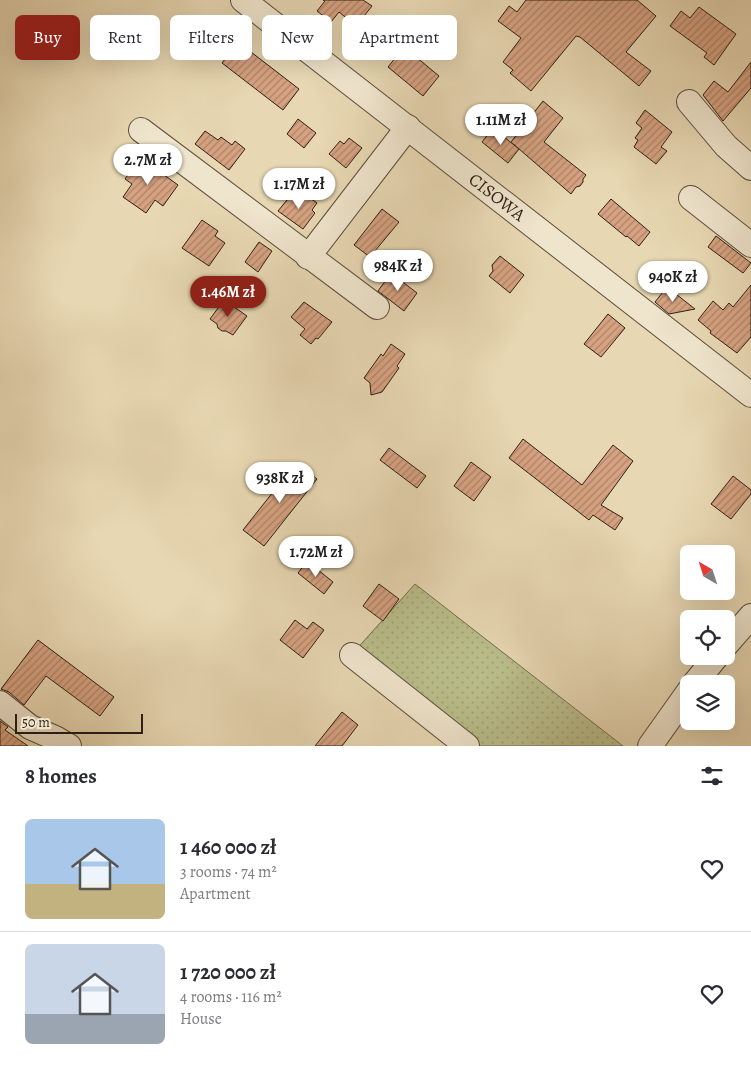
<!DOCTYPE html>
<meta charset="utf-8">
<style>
body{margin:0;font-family:Alegreya,serif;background:#f7f7f7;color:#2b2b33;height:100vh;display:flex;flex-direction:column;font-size:19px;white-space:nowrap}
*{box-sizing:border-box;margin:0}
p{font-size:16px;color:#7c7c81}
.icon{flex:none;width:28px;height:28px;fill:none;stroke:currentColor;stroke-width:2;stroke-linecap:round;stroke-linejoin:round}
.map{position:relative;height:746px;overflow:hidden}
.side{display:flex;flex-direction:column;background:#fff;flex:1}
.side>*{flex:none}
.banner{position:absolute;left:15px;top:15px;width:500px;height:45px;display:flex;gap:10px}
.needle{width:32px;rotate:321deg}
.buttons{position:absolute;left:680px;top:545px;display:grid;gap:10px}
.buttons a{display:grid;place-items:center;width:55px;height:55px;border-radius:8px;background:#fff;box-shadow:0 5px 20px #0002;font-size:25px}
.scale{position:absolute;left:15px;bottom:12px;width:128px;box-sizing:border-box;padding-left:5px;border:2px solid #2f1f15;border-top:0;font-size:14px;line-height:18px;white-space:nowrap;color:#2f1f15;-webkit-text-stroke:4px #efe5cd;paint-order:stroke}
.price{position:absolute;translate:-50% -42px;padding:0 11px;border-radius:18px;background:#fff;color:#222;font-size:16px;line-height:32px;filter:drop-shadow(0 1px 2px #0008)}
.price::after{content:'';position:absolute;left:50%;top:30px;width:15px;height:11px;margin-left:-8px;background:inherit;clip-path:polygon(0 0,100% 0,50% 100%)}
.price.on{background:#8f2418;color:#fff}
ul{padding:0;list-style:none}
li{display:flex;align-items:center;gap:15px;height:125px;padding:0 25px}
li+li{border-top:1px solid #e1e1e2}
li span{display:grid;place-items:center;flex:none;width:140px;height:100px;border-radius:8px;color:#555}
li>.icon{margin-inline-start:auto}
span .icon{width:60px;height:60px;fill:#fffc;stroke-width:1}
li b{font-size:21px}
h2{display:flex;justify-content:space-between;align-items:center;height:60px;padding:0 25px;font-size:21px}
.tag{padding:0 18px;border-radius:8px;background:#fff;box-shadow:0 5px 20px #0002;font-size:18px;line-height:45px}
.tag.on{background:#8f2418;color:#fff}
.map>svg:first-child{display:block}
</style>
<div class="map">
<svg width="751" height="746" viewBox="0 0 751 746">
<defs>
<pattern id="green-dots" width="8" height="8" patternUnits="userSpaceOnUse" patternTransform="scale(1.25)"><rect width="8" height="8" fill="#b9bd8a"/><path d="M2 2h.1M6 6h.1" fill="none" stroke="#9fa276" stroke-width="1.8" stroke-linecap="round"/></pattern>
<pattern id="building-hatch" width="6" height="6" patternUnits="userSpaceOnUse" patternTransform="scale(1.25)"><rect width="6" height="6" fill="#d6a281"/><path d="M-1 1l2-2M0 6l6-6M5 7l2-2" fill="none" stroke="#ae8368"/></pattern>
</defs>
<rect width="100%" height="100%" fill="#e7d7b2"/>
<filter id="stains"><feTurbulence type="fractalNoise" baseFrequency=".004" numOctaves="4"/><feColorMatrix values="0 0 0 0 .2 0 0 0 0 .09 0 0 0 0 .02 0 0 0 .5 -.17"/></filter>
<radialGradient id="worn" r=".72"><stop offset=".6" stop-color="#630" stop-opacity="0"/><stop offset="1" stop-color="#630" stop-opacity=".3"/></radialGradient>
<path fill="url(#green-dots)" stroke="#746e50" d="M415 584 623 746H474L354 652Z"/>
<g fill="url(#building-hatch)" stroke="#2f1f15">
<path d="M323 0H363L372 6 356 26 339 12 331 22 317 11 325 1Z"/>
<path d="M526 0H637L656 16 626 52 651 71 639 86 580 37 576 36 531 91 510 73 513 70 503 62 521 38 498 21 509 6 517 12Z"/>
<path d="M699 7 736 34 714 65 704 57 707 53 670 26 681 11 690 18Z"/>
<path d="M238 42 299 89 283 110 222 63Z"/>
<path d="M404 47 439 76 423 96 388 67Z"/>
<path d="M751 62V88L723 121 703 95 714 81 728 92Z"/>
<path d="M543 101 563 118 544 142 586 175 583 179V182L580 186 576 187 571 194 511 142Z"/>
<path d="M645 110 672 132 661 147 667 151 656 164 634 147 638 140 635 138 642 128 636 123Z"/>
<path d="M298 119 316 133 304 148 287 134Z"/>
<path d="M493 128 519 149 508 163 482 142Z"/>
<path d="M205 131 218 140 221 137 232 145 235 141 245 149 229 170 195 144Z"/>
<path d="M349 138 362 148 346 168 329 154 340 141 344 144Z"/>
<path d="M141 156 155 165 153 167 178 185 163 206 155 200 146 213 123 197 132 184 125 179Z"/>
<path d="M303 193 317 203 312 210 315 213 303 229 278 211 291 195 298 200Z"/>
<path d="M611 199 650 232 639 246 627 236 626 237 598 214Z"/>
<path d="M382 209 399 222 370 257 354 245Z"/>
<path d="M202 220 218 231 215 236 225 243 209 266 182 248Z"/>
<path d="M716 236 751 263 743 273 708 247Z"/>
<path d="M259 242 272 251 258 272 245 262Z"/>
<path d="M500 256 524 275 510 293 489 276 493 271 492 265Z"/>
<path d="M391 273 417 293 404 311 378 291Z"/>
<path d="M751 285V337L737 353 710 333 711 331 698 320 713 301 723 310 729 303 733 307Z"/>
<path d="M667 287 695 309 669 314 655 302Z"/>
<path d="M224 300 247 316 233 335 226 331H222L218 328 217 324 210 319Z"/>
<path d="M304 302 332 322 318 339 316 338 311 344 300 335 305 329 291 317Z"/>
<path d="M608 314 625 328 601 357 584 344Z"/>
<path d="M391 344 405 354 397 366 399 368 382 392 371 395 370 383 364 378 381 354 383 356Z"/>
<path d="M523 439 582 485 613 445 633 461 601 505 623 518 615 530 593 515 589 520 509 458Z"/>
<path d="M389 448 426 476 417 488 380 460Z"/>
<path d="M471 462 491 477 474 501 454 486Z"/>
<path d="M296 463 317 479 264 546 243 530Z"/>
<path d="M733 476 751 490V494L731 519 711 504Z"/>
<path d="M307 561 333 582 324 594 298 573Z"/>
<path d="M379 584 399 599 383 621 363 606Z"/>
<path d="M295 620 307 629 313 622 324 630 303 658 280 640Z"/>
<path d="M38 640 114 697 100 716 46 676 24 705 9 692 1 689Z"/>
<path d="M342 712 358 725 342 746H315Z"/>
<path d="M0 721 8 727 5 730 28 746H0Z"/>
</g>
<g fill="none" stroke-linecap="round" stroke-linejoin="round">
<defs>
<g id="minor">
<path d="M243 0 751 395"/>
<path d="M689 102 726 146 751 168"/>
<path d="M141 130 377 307"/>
<path d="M691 198 751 245"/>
<path d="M308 257 408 127"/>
<path d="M726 645 751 616"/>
<path d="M352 655 467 746"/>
<path d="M694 684 717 656"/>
<path d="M0 703 30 727 57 739 69 746"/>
<path d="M650 746 689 691"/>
</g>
</defs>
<use href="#minor" stroke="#5d4d3c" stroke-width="26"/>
<use href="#minor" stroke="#efe5cd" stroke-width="24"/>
</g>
<g text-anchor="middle" stroke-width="4" stroke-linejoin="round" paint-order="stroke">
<g font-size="18" fill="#2f1f15" stroke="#efe5cd">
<text transform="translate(497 197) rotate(38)" y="6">CISOWA</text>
</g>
</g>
<rect width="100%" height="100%" filter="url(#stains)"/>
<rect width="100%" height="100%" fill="url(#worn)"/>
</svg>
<div class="buttons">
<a><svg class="needle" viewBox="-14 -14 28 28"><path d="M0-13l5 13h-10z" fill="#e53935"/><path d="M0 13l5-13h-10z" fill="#7c7c81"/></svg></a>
<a><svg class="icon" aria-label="locate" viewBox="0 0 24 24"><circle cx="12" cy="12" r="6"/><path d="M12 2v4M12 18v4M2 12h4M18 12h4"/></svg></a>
<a><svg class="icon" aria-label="layers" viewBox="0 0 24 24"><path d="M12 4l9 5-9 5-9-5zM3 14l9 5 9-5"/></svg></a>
</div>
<div class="scale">50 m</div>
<b class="price" style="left:501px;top:146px">1.11M zł</b>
<b class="price" style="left:148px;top:186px">2.7M zł</b>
<b class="price" style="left:299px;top:210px">1.17M zł</b>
<b class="price" style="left:398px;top:292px">984K zł</b>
<b class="price" style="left:673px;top:303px">940K zł</b>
<b class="price on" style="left:228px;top:318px">1.46M zł</b>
<b class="price" style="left:280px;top:504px">938K zł</b>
<b class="price" style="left:316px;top:578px">1.72M zł</b>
<div class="banner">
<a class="tag on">Buy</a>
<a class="tag">Rent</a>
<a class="tag">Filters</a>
<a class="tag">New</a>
<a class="tag">Apartment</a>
</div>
</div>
<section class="side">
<h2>8 homes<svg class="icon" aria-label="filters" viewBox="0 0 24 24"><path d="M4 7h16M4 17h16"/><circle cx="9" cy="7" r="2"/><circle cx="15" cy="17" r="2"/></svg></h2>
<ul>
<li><span style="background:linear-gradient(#a9c7e8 65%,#c2b280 0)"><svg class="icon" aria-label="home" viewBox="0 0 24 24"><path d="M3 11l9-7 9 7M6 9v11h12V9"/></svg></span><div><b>1 460 000 zł</b><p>3 rooms · 74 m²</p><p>Apartment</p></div><svg class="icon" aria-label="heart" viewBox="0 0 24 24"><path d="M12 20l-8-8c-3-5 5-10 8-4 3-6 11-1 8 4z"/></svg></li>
<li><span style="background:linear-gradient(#c9d6e8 70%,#9aa5b1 0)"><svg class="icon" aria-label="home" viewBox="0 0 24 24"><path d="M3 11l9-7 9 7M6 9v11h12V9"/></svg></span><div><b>1 720 000 zł</b><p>4 rooms · 116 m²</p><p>House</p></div><svg class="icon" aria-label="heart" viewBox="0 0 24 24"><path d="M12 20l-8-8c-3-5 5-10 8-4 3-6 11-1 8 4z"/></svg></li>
</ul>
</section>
